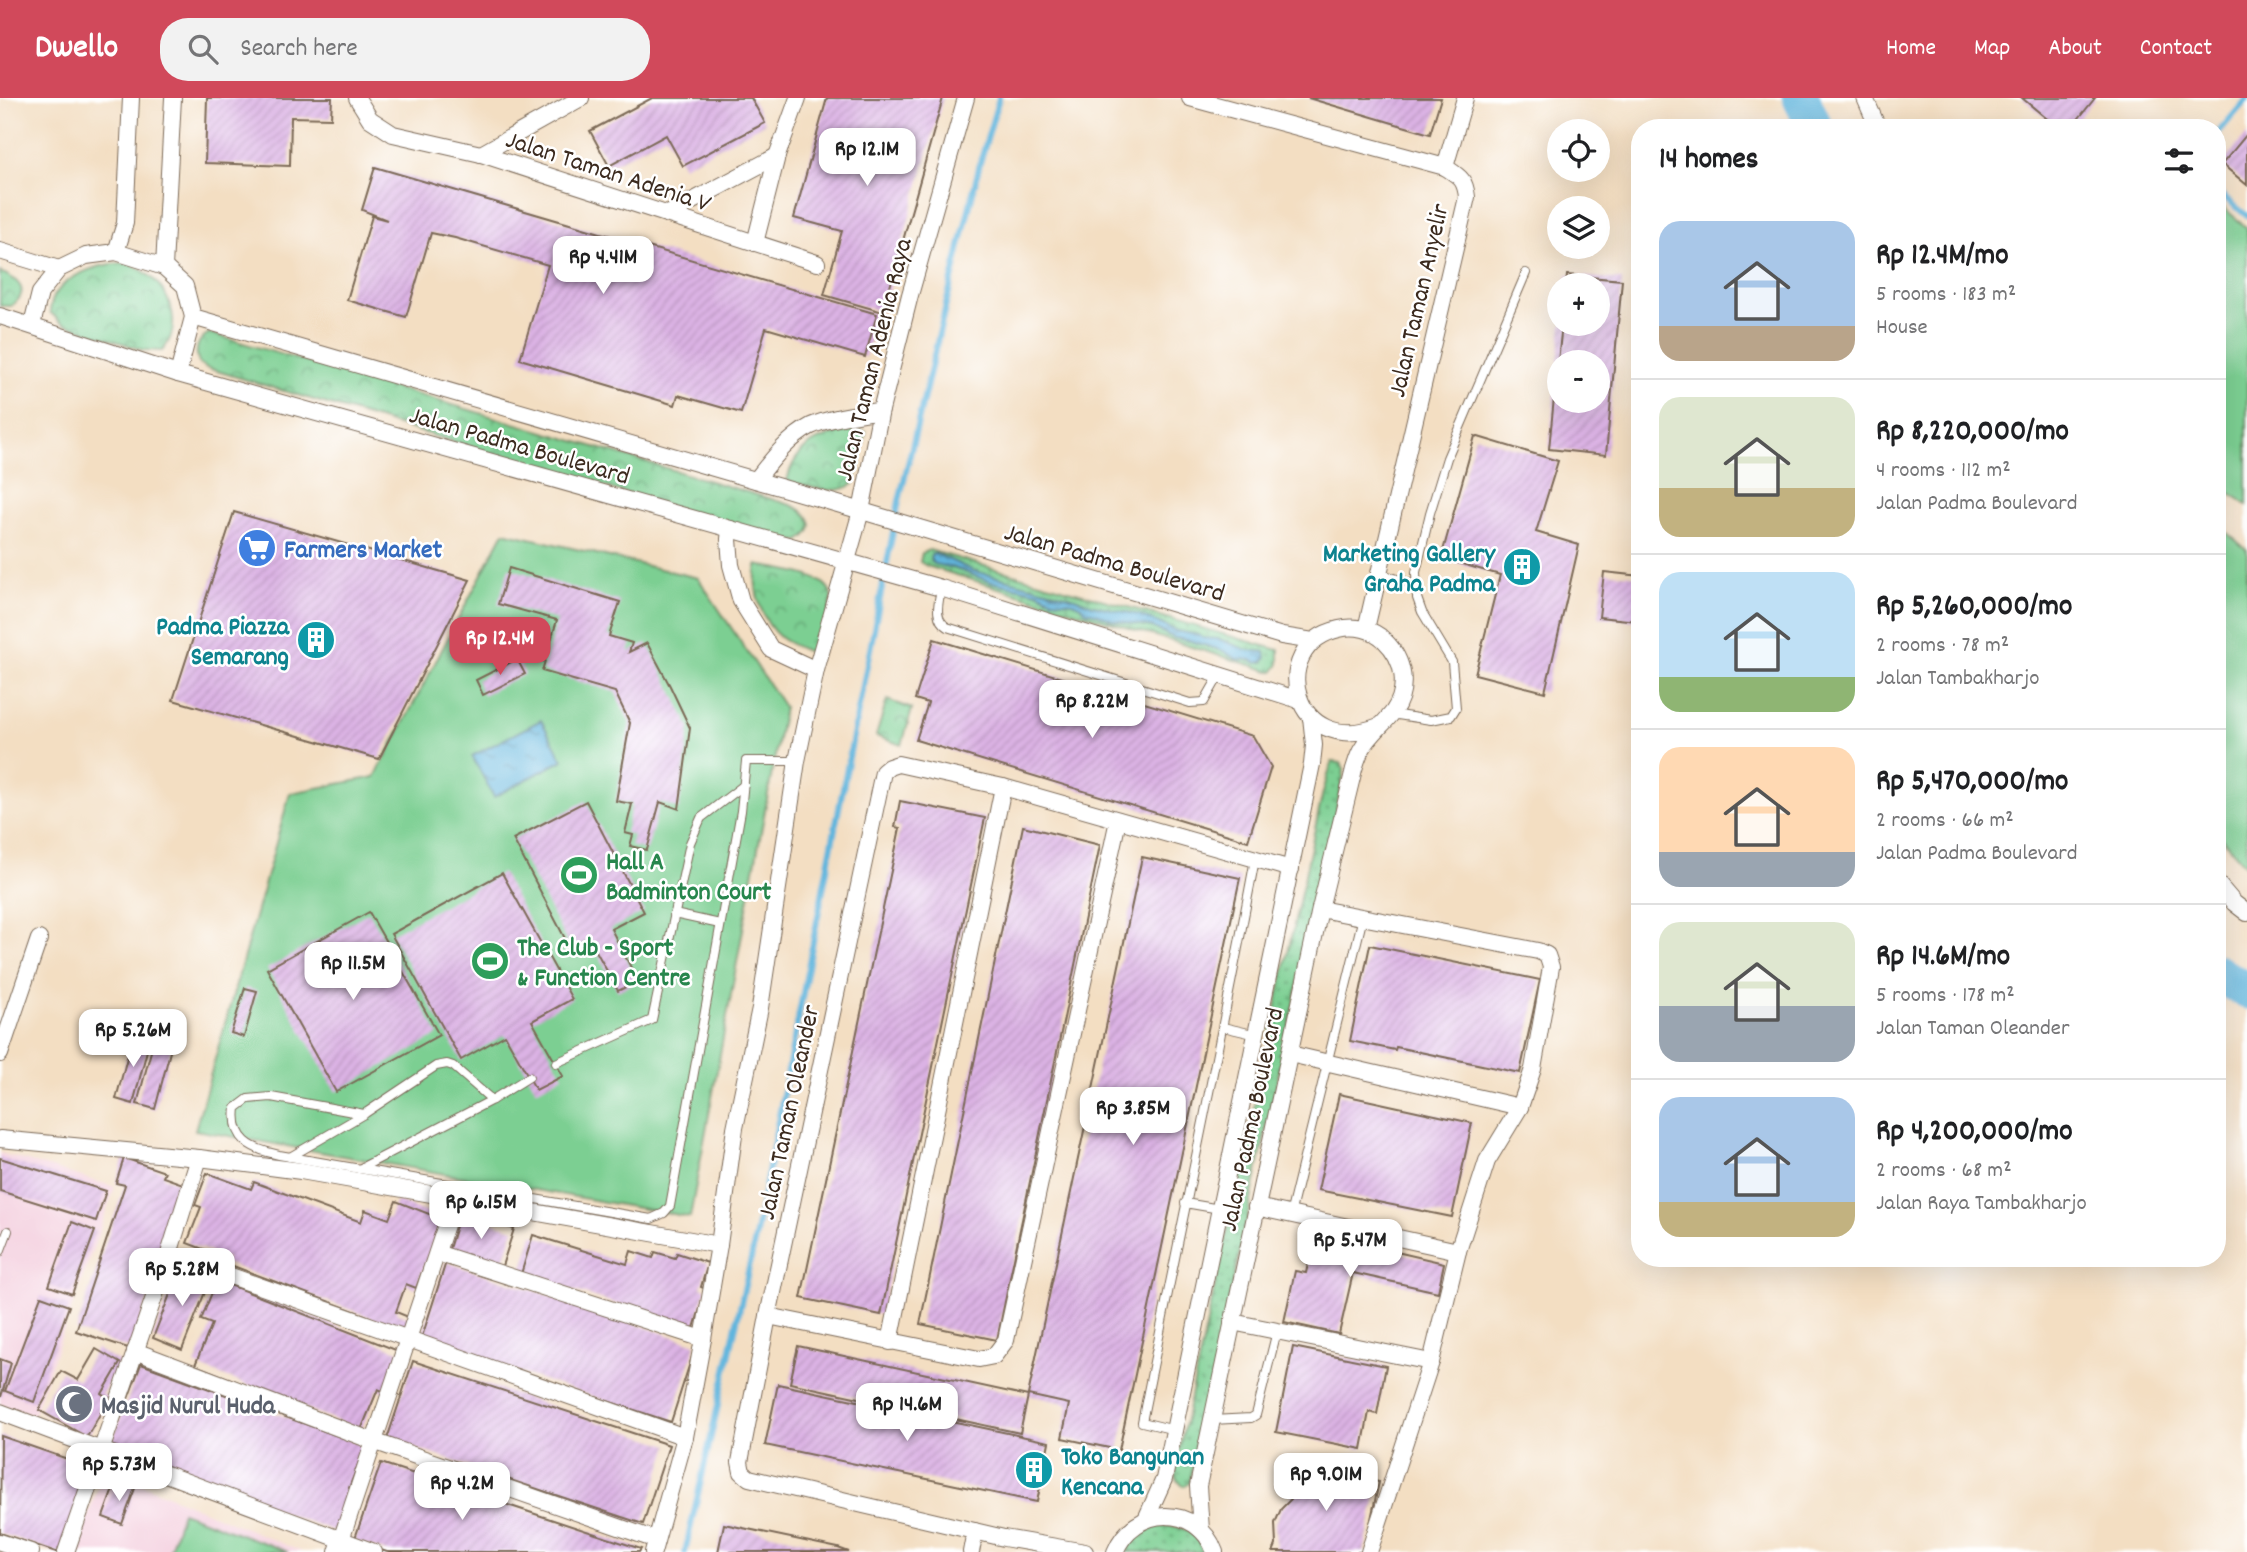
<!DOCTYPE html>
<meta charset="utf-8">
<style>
body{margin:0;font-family:Dekko,sans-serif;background:#f2f2f2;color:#202124;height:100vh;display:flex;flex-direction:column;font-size:26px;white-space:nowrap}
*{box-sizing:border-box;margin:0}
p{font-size:23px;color:#757577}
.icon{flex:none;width:38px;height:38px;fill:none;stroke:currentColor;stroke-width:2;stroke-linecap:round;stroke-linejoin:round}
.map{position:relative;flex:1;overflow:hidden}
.side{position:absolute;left:1631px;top:21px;width:595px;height:1148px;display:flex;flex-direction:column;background:#fff;border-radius:28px;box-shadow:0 7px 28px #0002}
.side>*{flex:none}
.tools{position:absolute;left:1547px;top:21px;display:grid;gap:14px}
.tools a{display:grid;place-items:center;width:63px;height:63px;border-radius:50%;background:#fff;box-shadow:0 7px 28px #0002;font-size:35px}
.price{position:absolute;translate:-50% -60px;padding:0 16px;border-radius:14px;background:#fff;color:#222;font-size:23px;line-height:46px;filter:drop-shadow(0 2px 4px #0008)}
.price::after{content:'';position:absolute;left:50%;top:42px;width:21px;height:16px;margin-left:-10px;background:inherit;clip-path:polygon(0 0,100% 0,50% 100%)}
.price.active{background:#d1495b;color:#fff}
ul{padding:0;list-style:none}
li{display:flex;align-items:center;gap:21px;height:175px;padding:0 28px}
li+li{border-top:2px solid #e0e0e0}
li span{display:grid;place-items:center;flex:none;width:196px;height:140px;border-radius:21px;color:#555}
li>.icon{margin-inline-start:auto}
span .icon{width:84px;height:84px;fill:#fffc;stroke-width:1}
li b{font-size:30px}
h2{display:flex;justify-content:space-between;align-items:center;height:84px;padding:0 28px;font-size:30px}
header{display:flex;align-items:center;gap:42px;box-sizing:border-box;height:98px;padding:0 35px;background:#d1495b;color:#fff}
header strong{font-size:33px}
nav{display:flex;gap:38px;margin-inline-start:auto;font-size:24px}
.search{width:490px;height:63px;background:#f2f2f2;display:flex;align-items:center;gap:18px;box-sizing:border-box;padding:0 24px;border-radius:28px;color:#757577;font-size:26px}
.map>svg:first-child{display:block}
</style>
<header>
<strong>Dwello</strong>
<div class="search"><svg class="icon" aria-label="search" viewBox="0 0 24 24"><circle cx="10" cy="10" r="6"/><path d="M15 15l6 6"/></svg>Search here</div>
<nav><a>Home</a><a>Map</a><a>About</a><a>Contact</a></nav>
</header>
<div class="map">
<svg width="2247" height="1454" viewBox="0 0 2247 1454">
<defs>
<pattern id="park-crowns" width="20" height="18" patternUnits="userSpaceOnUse" patternTransform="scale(1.75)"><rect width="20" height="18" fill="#7bcf92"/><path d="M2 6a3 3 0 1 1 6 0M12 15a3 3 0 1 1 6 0" fill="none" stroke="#66a877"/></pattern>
<pattern id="garden-dots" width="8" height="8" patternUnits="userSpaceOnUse" patternTransform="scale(1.75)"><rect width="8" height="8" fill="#7bcf92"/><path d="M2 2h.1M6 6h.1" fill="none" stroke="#66a877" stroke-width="1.8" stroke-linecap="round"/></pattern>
<pattern id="water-ripples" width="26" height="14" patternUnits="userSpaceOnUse" patternTransform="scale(1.75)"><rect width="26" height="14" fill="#61b5dd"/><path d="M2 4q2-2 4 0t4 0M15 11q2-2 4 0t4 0" fill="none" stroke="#5193b3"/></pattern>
<pattern id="building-hatch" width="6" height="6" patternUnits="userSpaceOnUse" patternTransform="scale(1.75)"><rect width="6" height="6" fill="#dbb2e4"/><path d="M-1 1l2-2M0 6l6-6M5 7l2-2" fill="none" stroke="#bd99c3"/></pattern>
</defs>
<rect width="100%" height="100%" fill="#fff"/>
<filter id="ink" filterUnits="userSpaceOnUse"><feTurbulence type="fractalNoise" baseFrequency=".0143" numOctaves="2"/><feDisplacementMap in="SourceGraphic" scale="14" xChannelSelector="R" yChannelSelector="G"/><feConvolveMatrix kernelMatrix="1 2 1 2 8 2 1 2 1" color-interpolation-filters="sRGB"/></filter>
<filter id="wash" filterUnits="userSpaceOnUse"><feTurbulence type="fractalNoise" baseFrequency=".00686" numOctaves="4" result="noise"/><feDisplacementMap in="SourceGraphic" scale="28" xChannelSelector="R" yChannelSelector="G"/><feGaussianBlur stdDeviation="1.57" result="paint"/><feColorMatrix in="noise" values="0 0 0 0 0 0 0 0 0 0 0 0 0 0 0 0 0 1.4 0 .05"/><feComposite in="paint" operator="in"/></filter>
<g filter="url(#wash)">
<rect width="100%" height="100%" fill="#f3dec2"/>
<g fill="#f4cfde">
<path d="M0 1055 115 1089 33 1318 0 1306Z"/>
<path d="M105 1371 302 1454H74Z"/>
</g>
<g fill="#7bcf92" stroke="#5b7c58" stroke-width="2">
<path d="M2217 104 2247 130V407L2217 385Z"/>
<path d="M2217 426 2247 452V769L2219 737 2217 731Z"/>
<path d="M504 434 698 480 784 609 690 1119 195 1032 290 695 375 679Z"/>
<path d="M182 1414 288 1454H169Z"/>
</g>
<g fill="url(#park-crowns)" stroke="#5b7c58" stroke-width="2">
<path d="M124 165C161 173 190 222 162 253L143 252 62 225 50 214C52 180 96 166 124 165Z"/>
<path d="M0 174C18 181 32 193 11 208H0Z"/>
<path d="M209 235 791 407C810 415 820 430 799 443L783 442 207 270 199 265C194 252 197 242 209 235Z"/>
<path d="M858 332 866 334 854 386C834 399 808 388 787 383 795 346 823 336 858 332Z"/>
<path d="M757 467C775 471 828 475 831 497 833 507 820 544 817 557 805 552 792 548 781 540 761 524 752 491 757 467Z"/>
<path d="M887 602 912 611 902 647 876 638Z"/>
</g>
<g fill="url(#garden-dots)" stroke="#5b7c58" stroke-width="2">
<path d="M929 452 1279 552V566L1274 573H1270L1247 566 927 468 920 464 922 455Z"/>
<path d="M1332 664 1341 665 1344 671 1343 679 1192 1373 1189 1385 1184 1388C1175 1382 1175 1378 1176 1367L1323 694Z"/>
<path d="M1159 1428C1183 1427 1195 1432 1204 1454H1126C1134 1440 1143 1432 1159 1428Z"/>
</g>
<g fill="url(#water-ripples)" stroke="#4e707e" stroke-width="2">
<path d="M931 456H937L974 473 1069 498 1093 507 1140 517 1177 533 1198 537 1203 540 1219 541 1247 552 1265 554 1266 561 1262 564 1257 565 1251 562 1237 561 1223 553 1191 543 1174 540 1152 529 1112 522 1095 515 1085 513 1081 508 1072 504 1053 502 1038 494 991 484 954 470 934 466 931 463Z"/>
<path d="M541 622 563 662 494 699 472 658Z"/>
</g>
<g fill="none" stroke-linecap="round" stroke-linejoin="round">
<g stroke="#61b5dd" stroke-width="6">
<path d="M2217 36 2247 1"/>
<path d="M2217 93 2247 118"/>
<path d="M685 1454 752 1156 899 403 980 65 999 0"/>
</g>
<g stroke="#61b5dd" stroke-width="37">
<path d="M1801 0 1815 30"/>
<path d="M2217 875 2247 893"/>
</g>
</g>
<g id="blocks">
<g fill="url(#building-hatch)">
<path d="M207 0H332L331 20 291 19 290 68 205 65Z"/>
<path d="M652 0H751L765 25 683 68 666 37 609 68 590 33Z"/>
<path d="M827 0H943L883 214 824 197 842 133 794 120Z"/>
<path d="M1308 0H1441L1430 36Z"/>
<path d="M2022 0H2095L2071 30H2058Z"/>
<path d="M2247 36V87L2222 66Z"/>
<path d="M375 69 877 216 865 259 766 230 741 315 678 297 675 307 520 261 548 167 455 140 431 135 406 219 347 202 372 118 387 122 362 112Z"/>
<path d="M1567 177 1622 182 1606 357 1549 351 1557 269H1559V303H1598V264H1558L1562 226H1598V187H1566Z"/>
<path d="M1475 338 1558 363 1536 434 1579 447 1545 594 1475 576 1500 477 1441 460Z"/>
<path d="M234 414 470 482 379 661 173 602Z"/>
<path d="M509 470 620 504 609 538 632 545 629 554 647 545 670 588 690 630 679 711 660 704 647 752 630 748 633 737 625 735 632 706 616 703 630 625 615 594 542 573 557 522 498 506Z"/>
<path d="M1604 474 1640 478 1637 523 1599 519Z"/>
<path d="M934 541 1253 638 1271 669 1248 743 916 642 928 605 915 601Z"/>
<path d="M517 561 525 576 483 597 476 582Z"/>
<path d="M586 703 644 814 611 831 638 883 618 893 590 842 571 852 513 741Z"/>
<path d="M900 703 985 720 881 1217 801 1200 900 730 895 729Z"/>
<path d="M1023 728 1100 747 997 1242 920 1226Z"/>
<path d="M1142 759 1240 780 1119 1352 1062 1340 1069 1306 1028 1297Z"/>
<path d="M502 775 572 901 532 923 563 978 536 992 505 937 461 962 391 836Z"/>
<path d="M369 814 439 937 336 994 267 871Z"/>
<path d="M1370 847 1540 882 1520 975 1396 949 1395 952 1350 943Z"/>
<path d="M245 890 257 893 244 939 231 935Z"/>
<path d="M133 937 150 941 133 1006 116 1001Z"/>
<path d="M154 942 172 946 155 1011 137 1006Z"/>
<path d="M1339 996 1472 1025 1452 1119 1318 1092Z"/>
<path d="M0 1060 106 1093 96 1123 0 1093Z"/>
<path d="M124 1060 165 1074 163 1079 186 1087 131 1251 76 1233 125 1087 116 1085Z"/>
<path d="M207 1075 251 1091 254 1084 361 1124 365 1112 389 1121 396 1103 442 1121 416 1190 406 1186 396 1214 411 1220 405 1235 365 1217 225 1165 227 1160 187 1145 201 1109 195 1107Z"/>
<path d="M460 1115 514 1131 501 1171 448 1154Z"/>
<path d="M72 1124 95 1133 72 1196 49 1188Z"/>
<path d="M1315 1135 1444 1165 1438 1194 1353 1175 1339 1236 1284 1224 1295 1173 1306 1175Z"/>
<path d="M533 1137 627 1166 631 1153 653 1160 655 1154 675 1160 677 1155 708 1165 701 1189 706 1191 694 1230 521 1176Z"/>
<path d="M446 1164 696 1246 671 1324 421 1242Z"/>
<path d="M181 1168 211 1179 182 1252 153 1240Z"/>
<path d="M217 1182 401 1254 385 1294 378 1291 361 1332 195 1267 212 1226 201 1222Z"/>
<path d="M41 1198 69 1208 34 1304 5 1293Z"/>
<path d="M798 1248 1028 1298 1020 1335 790 1285Z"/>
<path d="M1293 1249 1386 1268 1377 1316 1369 1314 1362 1351 1276 1334Z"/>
<path d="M96 1251 120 1265 102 1296 109 1300 87 1339 39 1312 61 1273 78 1282Z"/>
<path d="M0 1261 11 1265 1 1299H0Z"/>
<path d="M413 1263 669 1347 643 1426 387 1341Z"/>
<path d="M141 1266 365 1348 349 1390 353 1392 337 1434 109 1351Z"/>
<path d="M778 1286 1049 1344 1037 1404 765 1347Z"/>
<path d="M1 1338 91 1369 62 1454H56L0 1435Z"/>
<path d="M381 1365 641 1451 639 1454H387L354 1443Z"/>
<path d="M1298 1367 1379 1384 1364 1454H1273L1276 1447 1275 1425 1281 1411 1291 1401 1293 1392 1288 1390Z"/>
<path d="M116 1383 135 1390 122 1426 103 1419Z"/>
<path d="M724 1426 838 1450 849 1454H718Z"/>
</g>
</g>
</g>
<g filter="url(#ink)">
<use href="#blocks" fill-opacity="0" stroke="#7b6957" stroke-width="2"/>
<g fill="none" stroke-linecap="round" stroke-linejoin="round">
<defs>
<g id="lane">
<path d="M1379 475 1416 487"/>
<path d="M941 490C939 504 933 520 947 529L1190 605 1204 604 1220 576"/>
<path d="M1391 616 1431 622 1451 618 1456 610 1452 564 1422 514 1417 500 1416 474 1430 415 1447 360 1526 175"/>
<path d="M674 816 720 826"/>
<path d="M1223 929 1257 937"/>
<path d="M556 965 652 922 690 745 701 720 744 687"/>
<path d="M364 1016 271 999 248 1001 236 1010C232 1042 251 1051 279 1057L651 1121 664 1115 670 1108 741 713 746 663H797"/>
<path d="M290 1059 364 1016 436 968 447 966 453 968 492 1002"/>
<path d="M359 1071 492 1002 529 979"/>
<path d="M1185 1105 1220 1111"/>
<path d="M1290 1117 1363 819"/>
<path d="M0 1154 8 1133"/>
<path d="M1212 1322 1251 1320 1256 1317 1277 1233"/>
<path d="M1175 1332 1142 1324C1179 1136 1220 949 1255 761"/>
</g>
<g id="street">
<path d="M357 0 370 21 393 36 481 56 817 165"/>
<path d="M1190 0 1445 69C1460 79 1465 81 1467 99L1366 531"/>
<path d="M1865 0 1878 30"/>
<path d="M481 56 581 0"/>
<path d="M1445 69 1465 0"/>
<path d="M668 116 777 58"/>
<path d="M755 145 777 58 798 0"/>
<path d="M0 153 59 171"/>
<path d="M116 154 125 125 131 0"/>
<path d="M164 169 173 0"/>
<path d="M0 218 178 276 941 490 1299 602"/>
<path d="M193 219 862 413 1282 538 1313 543"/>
<path d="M32 227 40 195 59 171 86 158 116 154 164 169 185 188 193 219 178 276"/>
<path d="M756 382C771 363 788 340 811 328 830 319 860 316 881 312"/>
<path d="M730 431 729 441 731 467 741 503 771 551 816 572"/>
<path d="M2217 785 2234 805 2247 815"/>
<path d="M1320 811 1538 853 1547 857 1551 869 1533 971 1520 1009 1487 1063 1458 1153 1431 1264 1369 1454"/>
<path d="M0 956 39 841"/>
<path d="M1290 956 1520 1009"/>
<path d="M0 1041 199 1060 301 1073 719 1147"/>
<path d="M1256 1109 1458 1153"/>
<path d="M437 1155 703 1241"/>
<path d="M169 1156 685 1339"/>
<path d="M768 1218 979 1261 994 1258 1006 1242 1118 722"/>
<path d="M1232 1224 1431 1264"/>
<path d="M890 1244 1003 689"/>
<path d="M135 1253 373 1343 656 1442"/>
<path d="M0 1314 374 1454"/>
<path d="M1146 1421 1164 1381 1312 666 1314 647 1311 619"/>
<path d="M1201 1432 1198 1388 1320 811 1354 671C1356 665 1358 657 1362 651 1370 637 1383 627 1393 614 1409 591 1405 562 1384 542 1373 531 1355 527 1339 531 1265 548 1293 662 1379 628"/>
<path d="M0 1444 31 1454"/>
<path d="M66 1454 169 1156 199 1060"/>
<path d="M337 1454 455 1100"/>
<path d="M653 1454 685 1339 703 1241 719 1147 735 1030 760 910 797 663 816 572 861 413 881 312 910 197 966 0"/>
<path d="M971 1454 975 1433"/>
<path d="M1085 1454 1004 1440 749 1380 742 1374 740 1364 768 1218 883 674 889 669 898 666 1003 689 1291 771"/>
<path d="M1115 1454C1134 1407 1197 1405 1215 1454"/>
</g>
</defs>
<use href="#lane" stroke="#7b6957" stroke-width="10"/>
<use href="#street" stroke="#7b6957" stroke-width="18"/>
<use href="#lane" stroke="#fff" stroke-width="8"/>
<use href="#street" stroke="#fff" stroke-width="16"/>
</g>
</g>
<defs>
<symbol id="supermarket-disc" viewBox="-11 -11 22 22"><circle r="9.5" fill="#3f7fe0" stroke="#fff"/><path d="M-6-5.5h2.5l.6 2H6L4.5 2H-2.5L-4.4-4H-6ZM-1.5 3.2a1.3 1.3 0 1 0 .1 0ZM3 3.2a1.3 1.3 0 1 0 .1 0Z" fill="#fff"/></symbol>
<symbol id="building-disc" viewBox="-11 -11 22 22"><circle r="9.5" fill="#0f9aa8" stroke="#fff"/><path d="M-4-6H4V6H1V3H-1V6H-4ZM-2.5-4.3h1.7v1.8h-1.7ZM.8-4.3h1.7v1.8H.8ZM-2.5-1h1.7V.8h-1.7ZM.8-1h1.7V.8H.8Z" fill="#fff"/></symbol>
<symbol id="stadium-disc" viewBox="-11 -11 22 22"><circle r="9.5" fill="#2e9e5b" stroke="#fff"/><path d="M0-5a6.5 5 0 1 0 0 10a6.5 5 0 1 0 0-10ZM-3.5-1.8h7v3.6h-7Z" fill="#fff"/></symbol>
<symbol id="mosque-disc" viewBox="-11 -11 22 22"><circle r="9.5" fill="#6b7280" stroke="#fff"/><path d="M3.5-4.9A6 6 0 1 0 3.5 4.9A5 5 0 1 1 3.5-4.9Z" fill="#fff"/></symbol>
</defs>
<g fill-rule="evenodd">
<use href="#supermarket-disc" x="235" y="428" width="44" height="44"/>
<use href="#building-disc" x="1500" y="447" width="44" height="44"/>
<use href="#building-disc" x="294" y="520" width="44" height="44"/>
<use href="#stadium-disc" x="557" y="755" width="44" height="44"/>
<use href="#stadium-disc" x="468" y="841" width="44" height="44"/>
<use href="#mosque-disc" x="52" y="1284" width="44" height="44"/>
<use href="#building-disc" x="1012" y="1350" width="44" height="44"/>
</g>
<g text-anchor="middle" stroke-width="5" stroke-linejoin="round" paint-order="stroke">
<g font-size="26" fill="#3b2a1e" stroke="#fff">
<text transform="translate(609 72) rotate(18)" y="9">Jalan Taman Adenia V</text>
<text transform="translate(1417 202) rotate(-77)" y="9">Jalan Taman Anyelir</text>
<text transform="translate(872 261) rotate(-76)" y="9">Jalan Taman Adenia Raya</text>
<text transform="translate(520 346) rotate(16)" y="9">Jalan Padma Boulevard</text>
<text transform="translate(1115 463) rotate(16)" y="9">Jalan Padma Boulevard</text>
<text transform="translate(787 1014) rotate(-78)" y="9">Jalan Taman Oleander</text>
<text transform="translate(1250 1021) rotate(-78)" y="9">Jalan Padma Boulevard</text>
</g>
<g font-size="26" font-weight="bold" fill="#366cbe" stroke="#fff" text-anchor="start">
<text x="284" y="459">Farmers Market</text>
</g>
<g font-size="26" font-weight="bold" fill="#0d838f" stroke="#fff" text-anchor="end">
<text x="1495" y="463">Marketing Gallery<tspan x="1495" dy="30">Graha Padma</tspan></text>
<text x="289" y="536">Padma Piazza<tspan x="289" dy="30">Semarang</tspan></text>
<text x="1061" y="1366" text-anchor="start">Toko Bangunan<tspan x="1061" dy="30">Kencana</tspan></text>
</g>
<g font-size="26" font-weight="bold" fill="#27864d" stroke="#fff" text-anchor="start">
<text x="606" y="771">Hall A<tspan x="606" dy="30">Badminton Court</tspan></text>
<text x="517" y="857">The Club - Sport<tspan x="517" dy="30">&amp; Function Centre</tspan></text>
</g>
<g font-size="26" font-weight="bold" fill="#5b616d" stroke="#fff" text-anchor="start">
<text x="101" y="1315">Masjid Nurul Huda</text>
</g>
</g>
</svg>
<div class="tools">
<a><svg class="icon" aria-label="locate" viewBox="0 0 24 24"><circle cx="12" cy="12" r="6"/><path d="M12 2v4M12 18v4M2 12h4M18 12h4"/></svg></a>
<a><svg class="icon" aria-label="layers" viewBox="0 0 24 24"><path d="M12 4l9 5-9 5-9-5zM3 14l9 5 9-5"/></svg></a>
<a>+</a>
<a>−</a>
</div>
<b class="price" style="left:867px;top:90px">Rp 12.1M</b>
<b class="price" style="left:603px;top:198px">Rp 4.41M</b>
<b class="price active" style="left:500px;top:579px">Rp 12.4M</b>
<b class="price" style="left:1092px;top:642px">Rp 8.22M</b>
<b class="price" style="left:353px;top:904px">Rp 11.5M</b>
<b class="price" style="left:133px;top:971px">Rp 5.26M</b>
<b class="price" style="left:1133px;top:1049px">Rp 3.85M</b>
<b class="price" style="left:481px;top:1143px">Rp 6.15M</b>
<b class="price" style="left:1350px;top:1181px">Rp 5.47M</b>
<b class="price" style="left:182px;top:1210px">Rp 5.28M</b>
<b class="price" style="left:907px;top:1345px">Rp 14.6M</b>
<b class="price" style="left:119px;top:1405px">Rp 5.73M</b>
<b class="price" style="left:1326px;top:1415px">Rp 9.01M</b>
<b class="price" style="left:462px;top:1424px">Rp 4.2M</b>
<section class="side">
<h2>14 homes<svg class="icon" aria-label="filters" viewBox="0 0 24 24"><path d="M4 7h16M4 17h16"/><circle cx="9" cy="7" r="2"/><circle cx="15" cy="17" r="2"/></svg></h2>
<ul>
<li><span style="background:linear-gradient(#a9c7e8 75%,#b9a48a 0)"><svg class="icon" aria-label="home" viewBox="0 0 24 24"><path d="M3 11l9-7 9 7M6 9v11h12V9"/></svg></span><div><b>Rp 12.4M/mo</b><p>5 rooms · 183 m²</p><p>House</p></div></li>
<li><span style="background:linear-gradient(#dfe7d0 65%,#c2b280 0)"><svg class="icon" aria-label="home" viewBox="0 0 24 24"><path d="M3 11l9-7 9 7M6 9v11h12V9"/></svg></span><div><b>Rp 8,220,000/mo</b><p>4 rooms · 112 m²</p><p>Jalan Padma Boulevard</p></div></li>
<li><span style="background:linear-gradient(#bfe0f5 75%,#8fb573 0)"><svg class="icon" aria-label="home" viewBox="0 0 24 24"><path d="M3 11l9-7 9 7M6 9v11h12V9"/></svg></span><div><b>Rp 5,260,000/mo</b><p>2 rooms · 78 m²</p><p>Jalan Tambakharjo</p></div></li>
<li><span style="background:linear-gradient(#ffd9b3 75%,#9aa5b1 0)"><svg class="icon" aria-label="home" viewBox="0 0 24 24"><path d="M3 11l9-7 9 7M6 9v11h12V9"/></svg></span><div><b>Rp 5,470,000/mo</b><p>2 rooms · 66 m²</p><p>Jalan Padma Boulevard</p></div></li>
<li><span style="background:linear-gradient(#dfe7d0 60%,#9aa5b1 0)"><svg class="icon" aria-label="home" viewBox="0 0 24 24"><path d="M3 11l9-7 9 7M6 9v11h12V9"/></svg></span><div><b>Rp 14.6M/mo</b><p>5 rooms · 178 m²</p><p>Jalan Taman Oleander</p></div></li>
<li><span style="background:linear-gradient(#a9c7e8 75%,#c2b280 0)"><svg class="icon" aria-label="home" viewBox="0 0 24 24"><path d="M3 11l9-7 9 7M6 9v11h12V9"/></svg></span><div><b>Rp 4,200,000/mo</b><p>2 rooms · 68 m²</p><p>Jalan Raya Tambakharjo</p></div></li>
</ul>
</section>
</div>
